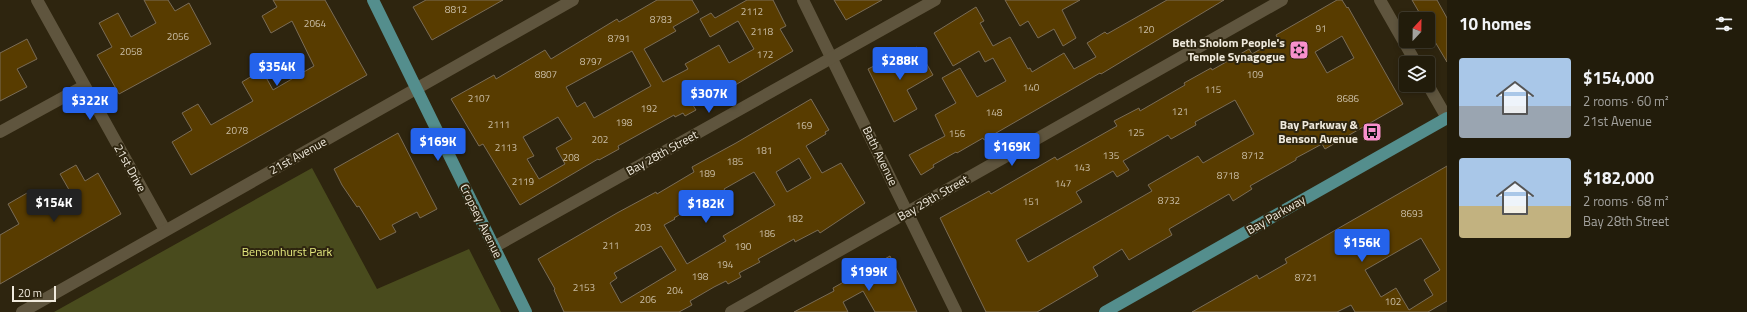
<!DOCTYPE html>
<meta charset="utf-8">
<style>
body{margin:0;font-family:"Titillium Web",sans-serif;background:#2a2514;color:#f1f3f6;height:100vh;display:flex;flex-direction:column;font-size:15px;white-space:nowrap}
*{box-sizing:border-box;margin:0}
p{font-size:13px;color:#a2a19d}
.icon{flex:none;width:22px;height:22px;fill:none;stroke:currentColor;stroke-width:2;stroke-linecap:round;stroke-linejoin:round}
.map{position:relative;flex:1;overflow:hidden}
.drawer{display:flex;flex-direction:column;background:#221c0b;width:300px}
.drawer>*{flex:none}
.needle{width:26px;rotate:22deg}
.controls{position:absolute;left:1399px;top:12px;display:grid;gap:8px}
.controls a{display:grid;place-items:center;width:36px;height:36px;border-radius:4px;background:#221c0b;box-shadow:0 2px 6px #0003,0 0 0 1px #3f3a2c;font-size:20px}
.scale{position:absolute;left:12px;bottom:10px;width:44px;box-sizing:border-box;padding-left:4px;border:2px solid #f0eadd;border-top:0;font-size:11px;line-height:14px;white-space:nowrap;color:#f0eadd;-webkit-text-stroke:3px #2e250f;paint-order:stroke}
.price{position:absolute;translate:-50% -34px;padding:0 9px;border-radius:4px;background:#2563eb;color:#fff;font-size:13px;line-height:26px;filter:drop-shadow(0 1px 2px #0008)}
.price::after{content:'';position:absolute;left:50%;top:24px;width:12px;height:9px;margin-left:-6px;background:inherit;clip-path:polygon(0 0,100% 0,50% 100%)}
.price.active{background:#222;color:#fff}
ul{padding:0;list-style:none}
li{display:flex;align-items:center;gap:12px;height:100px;padding:0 12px}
li span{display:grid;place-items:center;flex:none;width:112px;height:80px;border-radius:4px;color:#555}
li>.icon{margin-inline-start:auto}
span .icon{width:48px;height:48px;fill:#fffc;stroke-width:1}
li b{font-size:17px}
h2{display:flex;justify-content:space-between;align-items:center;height:48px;padding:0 12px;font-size:17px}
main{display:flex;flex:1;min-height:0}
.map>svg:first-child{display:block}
</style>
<main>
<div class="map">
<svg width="1447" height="312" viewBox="0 0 1447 312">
<rect width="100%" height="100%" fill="#2e250f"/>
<path fill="#494b1d" d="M312 168 377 289 469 249 501 312H54Z"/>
<g fill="#583c00" stroke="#7a6c56" fill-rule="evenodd">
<path d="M144 0H168L175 11 189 3 211 44 119 94 97 55 112 47 99 23 118 13 131 37 156 23Z"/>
<path d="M273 0H325L367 75 191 175 172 142 192 130 182 113 198 104 211 125 253 101 242 82 262 70 273 90 314 66 292 21 271 33 262 16 277 7Z"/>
<path d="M426 0H503L432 40 413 7Z"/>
<path d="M657 0H692L699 12 673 27 676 31 644 49 663 82 688 69 685 64 719 45 729 63 754 49 738 21 710 37 700 19 711 13 715 18 747 0H773L786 26 780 29 793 51 720 94 717 88 691 102 696 110 685 116 683 113 675 117 674 115 618 146 619 149 599 160 598 159 520 205 483 144 479 146 451 99 494 75 496 79 545 50 551 59 617 19 619 22ZM632 51 651 86 594 118 585 102 577 107 566 87ZM558 117 572 139 556 148 565 164 539 179 527 159 534 156 523 137Z"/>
<path d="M834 0H882L846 20Z"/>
<path d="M1005 0H1080L1062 10 1076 38 1063 46 1054 29 1038 38 1028 21 1020 26Z"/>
<path d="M1167 0H1224L1101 74 1100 73 984 140 983 138 957 153 956 152 933 165 934 167 921 175 909 155 945 136 935 115 956 103 942 78 960 68 977 97 1006 81 993 58 985 62 979 51 953 66 934 33 976 7 984 21 980 23 993 46 1010 37 1028 69 1030 68 1032 72 1064 53 1074 69 1096 57 1087 43 1105 32 1107 34Z"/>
<path d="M1337 0H1342L1347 8 1348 7 1403 104 1325 149 1322 144 1296 158V160L1250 186 1252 189 1233 201 1229 194 1169 229 1172 235 1129 260 1122 249 1093 267 1098 276 1037 312H986L940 218 989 191 991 194 1055 157 1057 160 1117 126 1114 121 1139 108 1140 111 1185 85 1184 83 1211 68 1212 70 1249 49 1252 54 1278 39 1276 35ZM1342 36 1354 58 1327 73 1315 52ZM1235 100 1254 134 1203 163 1198 156 1148 185 1152 191 1028 262 1016 240 1082 202 1076 192 1113 171 1117 177 1129 170 1123 161 1168 135 1171 139 1196 125 1195 122Z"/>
<path d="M1412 0H1437L1447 18V62L1428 30V19H1423Z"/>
<path d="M27 39 37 59 17 69 27 87 0 101V53Z"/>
<path d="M917 47 933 75 907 90 917 109 894 122 868 69 890 58 892 61Z"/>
<path d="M811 99 829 130 825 132 826 134 806 146 822 173 841 163 865 203 820 233 818 230 795 242 794 239 758 259 760 262 739 273 741 277 728 284 726 281 714 287 690 301 692 305 679 312H564L554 290 555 289 538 259 617 213 656 192 657 194 694 172 692 167 736 143ZM799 158 811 178 787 192 776 172ZM754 172 775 205 723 236 726 241 687 264 664 225 675 219 674 218 703 201 706 206 727 194 724 189ZM661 246 676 270 621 303 610 283 617 278 614 273Z"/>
<path d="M398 133 437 209 420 218 417 212 392 225 396 232 380 240 359 206 357 207 342 185 334 169Z"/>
<path d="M76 165 85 181 98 173 121 214 0 284V235L19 224 8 204 27 193 39 214 55 205 72 195 60 174Z"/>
<path d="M1447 166V301L1428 312H1355L1351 305 1337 312H1192L1257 275 1259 279 1287 263 1285 259ZM1421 238 1440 270 1424 280 1433 295 1409 310 1396 288 1381 297 1365 270Z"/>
<path d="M890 256 917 312H875L863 291 843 302 848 312H794L834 291 833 288Z"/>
</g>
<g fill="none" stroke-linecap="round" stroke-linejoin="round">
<g stroke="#5f553e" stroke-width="12">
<path d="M37 0 165 230"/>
<path d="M803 0 956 312"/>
<path d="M1380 0 1416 63"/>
<path d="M1428 85 1447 118"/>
<path d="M0 132 84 86"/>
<path d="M494 247 935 0"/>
<path d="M22 312 573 0"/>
<path d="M731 312 1282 0"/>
</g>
<g stroke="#548e8d" stroke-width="12">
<path d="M373 0 526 312"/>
<path d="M1105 312 1447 118"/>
</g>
</g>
<defs>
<symbol id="synagogue-square" viewBox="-11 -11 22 22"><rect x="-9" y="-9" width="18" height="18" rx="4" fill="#f890cc" stroke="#2e250f"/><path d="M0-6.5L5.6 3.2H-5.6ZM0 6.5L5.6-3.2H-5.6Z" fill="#111"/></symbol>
<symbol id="bus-square" viewBox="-11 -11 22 22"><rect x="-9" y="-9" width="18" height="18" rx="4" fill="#f890cc" stroke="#2e250f"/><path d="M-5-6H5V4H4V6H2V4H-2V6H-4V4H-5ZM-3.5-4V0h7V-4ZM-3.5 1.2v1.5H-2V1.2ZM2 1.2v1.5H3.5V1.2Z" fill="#111"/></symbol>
</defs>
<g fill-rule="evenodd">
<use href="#synagogue-square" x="1288" y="39" width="22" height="22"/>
<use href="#bus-square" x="1361" y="121" width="22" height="22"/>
</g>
<g text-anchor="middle" stroke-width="4" stroke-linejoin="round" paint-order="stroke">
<g font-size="10" fill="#cabea6">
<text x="456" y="13">8812</text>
<text x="752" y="15">2112</text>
<text x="661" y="23">8783</text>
<text x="315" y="27">2064</text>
<text x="1321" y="32">91</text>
<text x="1146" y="33">120</text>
<text x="762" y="35">2118</text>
<text x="178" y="40">2056</text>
<text x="619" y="42">8791</text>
<text x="131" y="55">2058</text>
<text x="765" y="58">172</text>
<text x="591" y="65">8797</text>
<text x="546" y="78">8807</text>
<text x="1255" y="78">109</text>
<text x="1031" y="91">140</text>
<text x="1213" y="93">115</text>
<text x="479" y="102">2107</text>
<text x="1348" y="102">8686</text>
<text x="649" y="112">192</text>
<text x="1180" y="115">121</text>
<text x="994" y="116">148</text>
<text x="624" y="126">198</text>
<text x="499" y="128">2111</text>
<text x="804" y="129">169</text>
<text x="237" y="134">2078</text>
<text x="1136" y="136">125</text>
<text x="957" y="137">156</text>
<text x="600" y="143">202</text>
<text x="506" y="151">2113</text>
<text x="764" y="154">181</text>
<text x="1111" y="159">135</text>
<text x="1253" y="159">8712</text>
<text x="571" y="161">208</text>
<text x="735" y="165">185</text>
<text x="1082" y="171">143</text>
<text x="707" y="177">189</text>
<text x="1228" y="179">8718</text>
<text x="523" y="185">2119</text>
<text x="1063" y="187">147</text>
<text x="1169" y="204">8732</text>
<text x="1031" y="205">151</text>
<text x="1412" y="217">8693</text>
<text x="795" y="222">182</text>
<text x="643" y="231">203</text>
<text x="767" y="237">186</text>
<text x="611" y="249">211</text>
<text x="743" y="250">190</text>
<text x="725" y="268">194</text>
<text x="700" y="280">198</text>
<text x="1306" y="281">8721</text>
<text x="584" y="291">2153</text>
<text x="675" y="294">204</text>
<text x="648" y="303">206</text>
<text x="1393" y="305">102</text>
</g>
<g font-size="12" font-weight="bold" fill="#f0eadd" stroke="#2e250f" text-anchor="end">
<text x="1285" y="47">Beth Sholom People's<tspan x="1285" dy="14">Temple Synagogue</tspan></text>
<text x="1358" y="129">Bay Parkway &amp;<tspan x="1358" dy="14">Benson Avenue</tspan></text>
</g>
<g font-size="12" fill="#f0eadd" stroke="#2e250f">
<text transform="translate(662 153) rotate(-29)" y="4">Bay 28th Street</text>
<text transform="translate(298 156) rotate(-29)" y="4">21st Avenue</text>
<text transform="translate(880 156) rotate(64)" y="4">Bath Avenue</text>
<text transform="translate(130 168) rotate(61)" y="4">21st Drive</text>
<text transform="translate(933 198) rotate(-30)" y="4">Bay 29th Street</text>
<text transform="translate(1276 215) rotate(-30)" y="4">Bay Parkway</text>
<text transform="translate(481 221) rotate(64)" y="4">Cropsey Avenue</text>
</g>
<g font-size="12" fill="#e4e97e" stroke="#2e250f">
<text x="287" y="256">Bensonhurst Park</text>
</g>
</g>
</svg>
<div class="controls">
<a><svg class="needle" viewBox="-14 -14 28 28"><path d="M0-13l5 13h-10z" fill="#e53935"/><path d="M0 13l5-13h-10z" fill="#a2a19d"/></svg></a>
<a><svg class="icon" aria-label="layers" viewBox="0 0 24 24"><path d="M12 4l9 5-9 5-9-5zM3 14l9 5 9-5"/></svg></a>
</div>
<div class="scale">20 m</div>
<b class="price" style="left:900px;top:81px">$288K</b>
<b class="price" style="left:277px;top:87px">$354K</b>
<b class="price" style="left:709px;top:114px">$307K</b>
<b class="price" style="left:90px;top:121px">$322K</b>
<b class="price" style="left:438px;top:162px">$169K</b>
<b class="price" style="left:1012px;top:167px">$169K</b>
<b class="price active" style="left:54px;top:223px">$154K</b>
<b class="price" style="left:706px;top:224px">$182K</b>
<b class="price" style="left:1362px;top:263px">$156K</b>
<b class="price" style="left:869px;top:292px">$199K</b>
</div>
<section class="drawer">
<h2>10 homes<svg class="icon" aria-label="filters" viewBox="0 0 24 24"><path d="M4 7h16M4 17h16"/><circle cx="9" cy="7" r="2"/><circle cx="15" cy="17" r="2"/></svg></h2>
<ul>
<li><span style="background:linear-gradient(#a9c7e8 60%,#9aa5b1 0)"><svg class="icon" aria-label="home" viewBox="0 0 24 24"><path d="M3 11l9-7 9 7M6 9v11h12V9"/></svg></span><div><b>$154,000</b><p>2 rooms · 60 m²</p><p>21st Avenue</p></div></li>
<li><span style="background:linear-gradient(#a9c7e8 60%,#c2b280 0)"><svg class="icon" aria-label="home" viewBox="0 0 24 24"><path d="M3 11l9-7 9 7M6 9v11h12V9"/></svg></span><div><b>$182,000</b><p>2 rooms · 68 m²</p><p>Bay 28th Street</p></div></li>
</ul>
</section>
</main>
